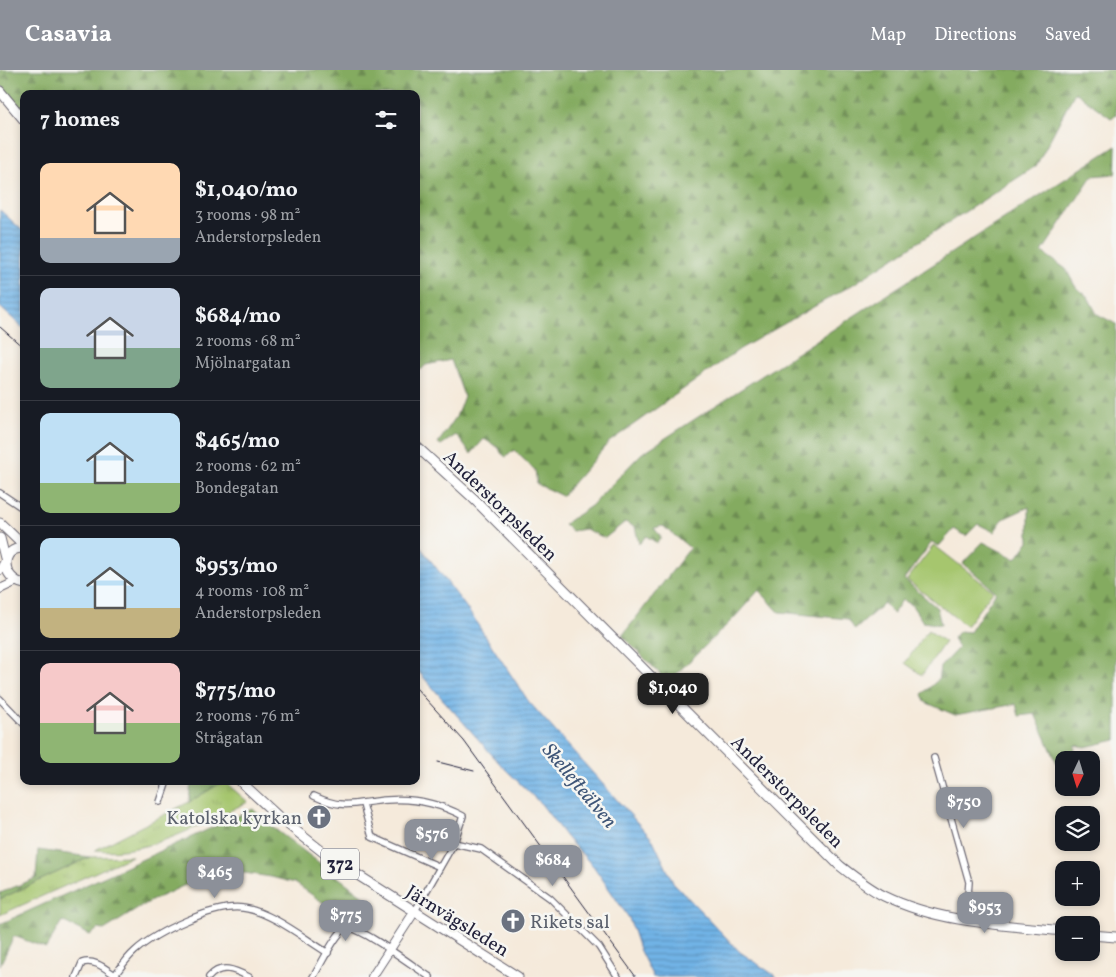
<!DOCTYPE html>
<meta charset="utf-8">
<style>
body{margin:0;font-family:Vollkorn,serif;background:#20242c;color:#f1f3f6;height:100vh;display:flex;flex-direction:column;font-size:19px;white-space:nowrap}
*{box-sizing:border-box;margin:0}
p{font-size:16px;color:#9ea1a6}
.icon{flex:none;width:28px;height:28px;fill:none;stroke:currentColor;stroke-width:2;stroke-linecap:round;stroke-linejoin:round}
.map{position:relative;flex:1;overflow:hidden}
.details{position:absolute;left:20px;top:20px;width:400px;height:695px;display:flex;flex-direction:column;background:#171b24;border-radius:10px;box-shadow:0 2px 8px #0003}
.details>*{flex:none}
.needle{width:32px;rotate:184deg}
.controls{position:absolute;left:1055px;top:681px;display:grid;gap:10px}
.controls a{display:grid;place-items:center;width:45px;height:45px;border-radius:10px;background:#171b24;box-shadow:0 2px 8px #0003;font-size:25px}
.price{position:absolute;translate:-50% -42px;padding:0 11px;border-radius:10px;background:#8c9099;color:#fff;font-size:16px;line-height:32px;filter:drop-shadow(0 1px 2px #0008)}
.price::after{content:'';position:absolute;left:50%;top:30px;width:15px;height:11px;margin-left:-8px;background:inherit;clip-path:polygon(0 0,100% 0,50% 100%)}
.price.current{background:#222;color:#fff}
ul{padding:0;list-style:none}
li{display:flex;align-items:center;gap:15px;height:125px;padding:0 20px}
li+li{border-top:1px solid #363941}
li span{display:grid;place-items:center;flex:none;width:140px;height:100px;border-radius:10px;color:#555}
li>.icon{margin-inline-start:auto}
span .icon{width:60px;height:60px;fill:#fffc;stroke-width:1}
li b{font-size:21px}
h2{display:flex;justify-content:space-between;align-items:center;height:60px;padding:0 20px;font-size:21px}
header{display:flex;align-items:center;gap:30px;box-sizing:border-box;height:70px;padding:0 25px;background:#8c9099;color:#fff}
header strong{font-size:24px}
nav{display:flex;gap:28px;margin-inline-start:auto;font-size:18px}
.map>svg:first-child{display:block}
</style>
<header>
<strong>Casavia</strong>
<nav><a>Map</a><a>Directions</a><a>Saved</a></nav>
</header>
<div class="map">
<svg width="1116" height="907" viewBox="0 0 1116 907">
<defs>
<pattern id="grass-tufts" width="24" height="20" patternUnits="userSpaceOnUse" patternTransform="scale(1.25)"><rect width="24" height="20" fill="#a6c66e"/><path d="M3 7l-1-3M5 7V3M7 7l1-3M15 17l-1-3M17 17v-4M19 17l1-3" fill="none" stroke="#8faa60"/></pattern>
<pattern id="forest-firs" width="22" height="20" patternUnits="userSpaceOnUse" patternTransform="scale(1.25)"><rect width="22" height="20" fill="#84ab61"/><path d="M5 1l3.5 6h-7zM16 11l3.5 6h-7z" fill="#6c8b51"/></pattern>
<pattern id="water-rules" width="6" height="5" patternUnits="userSpaceOnUse" patternTransform="scale(1.25)"><rect width="6" height="5" fill="#71b3e6"/><path d="M0 2.5h6" fill="none" stroke="#5c91bc"/></pattern>
</defs>
<rect width="100%" height="100%" fill="#f6f6f2"/>
<filter id="ink" filterUnits="userSpaceOnUse"><feTurbulence type="fractalNoise" baseFrequency=".02" numOctaves="2"/><feDisplacementMap in="SourceGraphic" scale="10" xChannelSelector="R" yChannelSelector="G"/><feConvolveMatrix kernelMatrix="1 2 1 2 8 2 1 2 1" color-interpolation-filters="sRGB"/></filter>
<filter id="wash" filterUnits="userSpaceOnUse"><feTurbulence type="fractalNoise" baseFrequency=".0096" numOctaves="4" result="noise"/><feDisplacementMap in="SourceGraphic" scale="20" xChannelSelector="R" yChannelSelector="G"/><feGaussianBlur stdDeviation="1.12" result="paint"/><feColorMatrix in="noise" values="0 0 0 0 0 0 0 0 0 0 0 0 0 0 0 0 0 1.4 0 .05"/><feComposite in="paint" operator="in"/></filter>
<g filter="url(#wash)">
<rect width="100%" height="100%" fill="#f5eadb"/>
<g fill="url(#grass-tufts)" stroke="#647454">
<path d="M224 711 248 732C201 754 149 786 95 780L189 732Z"/>
<path d="M132 786 0 845V829L90 787Z"/>
</g>
<g fill="url(#forest-firs)" stroke="#53664e">
<path d="M0 0H1116V45L1111 48 1075 22 1036 96 852 215 740 279 609 372 562 426 537 414 535 400 514 380 506 387 501 383 499 378 484 369 471 384 456 365 441 375 438 373 456 347 464 326 451 290 426 295 421 300 417 296 422 288 416 282V24H24V43L0 14Z"/>
<path d="M1116 76 1115 104 1092 106 1042 182 1066 199 1075 216 1088 227 1097 244 1116 254V670L1085 677 1075 675 1074 688 1057 693 1035 644 1019 646 1016 634 955 645 925 632 922 624 938 610 940 597 958 578 953 568 959 561 970 562 996 522 963 493 983 472 1016 489 1029 471V437L1003 449 994 462 978 454 966 466 954 459 939 476 932 472 904 509 937 538 941 555 923 552 911 534 902 530 893 544 884 533 855 560 848 549 779 542 759 520 734 548 668 612 622 566 690 478 663 456 654 458 661 467 657 473 646 466 639 474 635 457 625 452 605 468 585 459 572 461 564 454 591 436 641 384Z"/>
<path d="M191 711H224L189 732Z"/>
<path d="M253 739 271 756 367 829 348 850 295 813 271 807 231 801 202 807 149 832 104 860 98 859 90 865 62 851 46 878 14 866 0 895V854Z"/>
<path d="M38 780 90 787 0 829V823L36 808Z"/>
</g>
<g fill="#a6c66e" stroke="#647454">
<path d="M934 475 993 521 966 556 907 510Z"/>
<path d="M928 560 945 572 922 605 905 593Z"/>
</g>
<g fill="url(#water-rules)" stroke="#4a6a90">
<path d="M0 140 24 162V259L0 237Z"/>
<path d="M416 471 466 537 529 632 653 770 673 812 740 882 777 907H653L639 879 629 848 594 797 566 767 542 735 501 695 416 599Z"/>
</g>
</g>
<g filter="url(#ink)">
<g fill="none" stroke-linecap="round" stroke-linejoin="round">
<defs>
<g id="minor">
<path d="M0 423 24 439"/>
<path d="M0 629 24 654"/>
<path d="M934 688 969 812 966 850"/>
<path d="M314 726C346 741 356 732 387 730 413 728 440 734 463 746L454 773 415 841"/>
<path d="M160 732 167 711"/>
<path d="M363 734 372 767 440 797"/>
<path d="M454 773 481 779 550 828 599 877 618 907"/>
<path d="M115 905C121 897 127 888 135 881 156 862 214 834 243 838 270 841 305 869 328 883"/>
<path d="M76 907 82 893C95 888 108 901 118 907"/>
<path d="M209 907C221 893 235 900 249 907"/>
<path d="M313 907C320 897 336 862 346 858 358 854 417 899 430 907"/>
</g>
<g id="tertiary">
<path d="M0 500 4 493"/>
<path d="M0 519 15 512"/>
<path d="M372 907 415 841"/>
</g>
<g id="secondary">
<path d="M0 21 24 50"/>
<path d="M416 376 473 428 839 795C853 806 868 818 884 826 939 853 1004 855 1064 861"/>
<path d="M1091 865 1116 867"/>
</g>
<g id="primary">
<path d="M0 453 24 476"/>
<path d="M0 468 5 488"/>
<path d="M24 478C0 477 0 508 24 514"/>
<path d="M240 711 281 749 328 786 518 907"/>
</g>
</defs>
<use href="#minor" stroke="#6c6873" stroke-width="8"/>
<use href="#tertiary" stroke="#6c6873" stroke-width="10"/>
<use href="#secondary" stroke="#6c6873" stroke-width="11"/>
<use href="#primary" stroke="#6c6873" stroke-width="11"/>
<use href="#minor" stroke="#fff" stroke-width="5.5"/>
<use href="#tertiary" stroke="#fff" stroke-width="8"/>
<use href="#secondary" stroke="#fff" stroke-width="9"/>
<use href="#primary" stroke="#fff" stroke-width="9"/>
<g stroke="#22223b" stroke-width="1">
<path d="M0 257 24 278"/>
<path d="M416 618 464 671 636 907"/>
<path d="M438 692 474 701"/>
</g>
</g>
</g>
<defs>
<symbol id="church-disc" viewBox="-11 -11 22 22"><circle r="9.5" fill="#6b7280" stroke="#f6f6f2"/><path d="M-1.2-6h2.4v3.5h3.3v2.4h-3.3V6h-2.4V-.1h-3.3v-2.4h3.3Z" fill="#fff"/></symbol>
</defs>
<g fill-rule="evenodd">
<use href="#church-disc" x="305" y="733" width="28" height="28"/>
<use href="#church-disc" x="499" y="837" width="28" height="28"/>
</g>
<g text-anchor="middle" stroke-width="5" stroke-linejoin="round" paint-order="stroke">
<rect fill="#f6f6f2" stroke="#626272" stroke-width="1" x="321" y="778.5" width="38" height="31" rx="4"/>
<g font-size="18" font-weight="bold" fill="#22223b">
<text x="340" y="800">372</text>
</g>
<g font-size="19" fill="#22223b" stroke="#f6f6f2">
<text transform="translate(501 435) rotate(44)" y="7">Anderstorpsleden</text>
<text transform="translate(788 721) rotate(45)" y="7">Anderstorpsleden</text>
<text transform="translate(458 850) rotate(32)" y="7">Järnvägsleden</text>
</g>
<g font-size="19" fill="#5b616d" stroke="#f6f6f2" text-anchor="end">
<text x="302" y="754">Katolska kyrkan</text>
<text x="530" y="858" text-anchor="start">Rikets sal</text>
</g>
<g font-size="20" font-style="italic" fill="#3e5577" stroke="#f6f6f2">
<text transform="translate(580 715) rotate(50)" y="7">Skellefteälven</text>
</g>
</g>
</svg>
<div class="controls">
<a><svg class="needle" viewBox="-14 -14 28 28"><path d="M0-13l5 13h-10z" fill="#e53935"/><path d="M0 13l5-13h-10z" fill="#9ea1a6"/></svg></a>
<a><svg class="icon" aria-label="layers" viewBox="0 0 24 24"><path d="M12 4l9 5-9 5-9-5zM3 14l9 5 9-5"/></svg></a>
<a>+</a>
<a>−</a>
</div>
<b class="price current" style="left:673px;top:645px">$1,040</b>
<b class="price" style="left:964px;top:759px">$750</b>
<b class="price" style="left:432px;top:791px">$576</b>
<b class="price" style="left:553px;top:817px">$684</b>
<b class="price" style="left:215px;top:829px">$465</b>
<b class="price" style="left:985px;top:864px">$953</b>
<b class="price" style="left:346px;top:872px">$775</b>
<section class="details">
<h2>7 homes<svg class="icon" aria-label="filters" viewBox="0 0 24 24"><path d="M4 7h16M4 17h16"/><circle cx="9" cy="7" r="2"/><circle cx="15" cy="17" r="2"/></svg></h2>
<ul>
<li><span style="background:linear-gradient(#ffd9b3 75%,#9aa5b1 0)"><svg class="icon" aria-label="home" viewBox="0 0 24 24"><path d="M3 11l9-7 9 7M6 9v11h12V9"/></svg></span><div><b>$1,040/mo</b><p>3 rooms · 98 m²</p><p>Anderstorpsleden</p></div></li>
<li><span style="background:linear-gradient(#c9d6e8 60%,#7fa58c 0)"><svg class="icon" aria-label="home" viewBox="0 0 24 24"><path d="M3 11l9-7 9 7M6 9v11h12V9"/></svg></span><div><b>$684/mo</b><p>2 rooms · 68 m²</p><p>Mjölnargatan</p></div></li>
<li><span style="background:linear-gradient(#bfe0f5 70%,#8fb573 0)"><svg class="icon" aria-label="home" viewBox="0 0 24 24"><path d="M3 11l9-7 9 7M6 9v11h12V9"/></svg></span><div><b>$465/mo</b><p>2 rooms · 62 m²</p><p>Bondegatan</p></div></li>
<li><span style="background:linear-gradient(#bfe0f5 70%,#c2b280 0)"><svg class="icon" aria-label="home" viewBox="0 0 24 24"><path d="M3 11l9-7 9 7M6 9v11h12V9"/></svg></span><div><b>$953/mo</b><p>4 rooms · 108 m²</p><p>Anderstorpsleden</p></div></li>
<li><span style="background:linear-gradient(#f6c9c9 60%,#8fb573 0)"><svg class="icon" aria-label="home" viewBox="0 0 24 24"><path d="M3 11l9-7 9 7M6 9v11h12V9"/></svg></span><div><b>$775/mo</b><p>2 rooms · 76 m²</p><p>Strågatan</p></div></li>
</ul>
</section>
</div>
